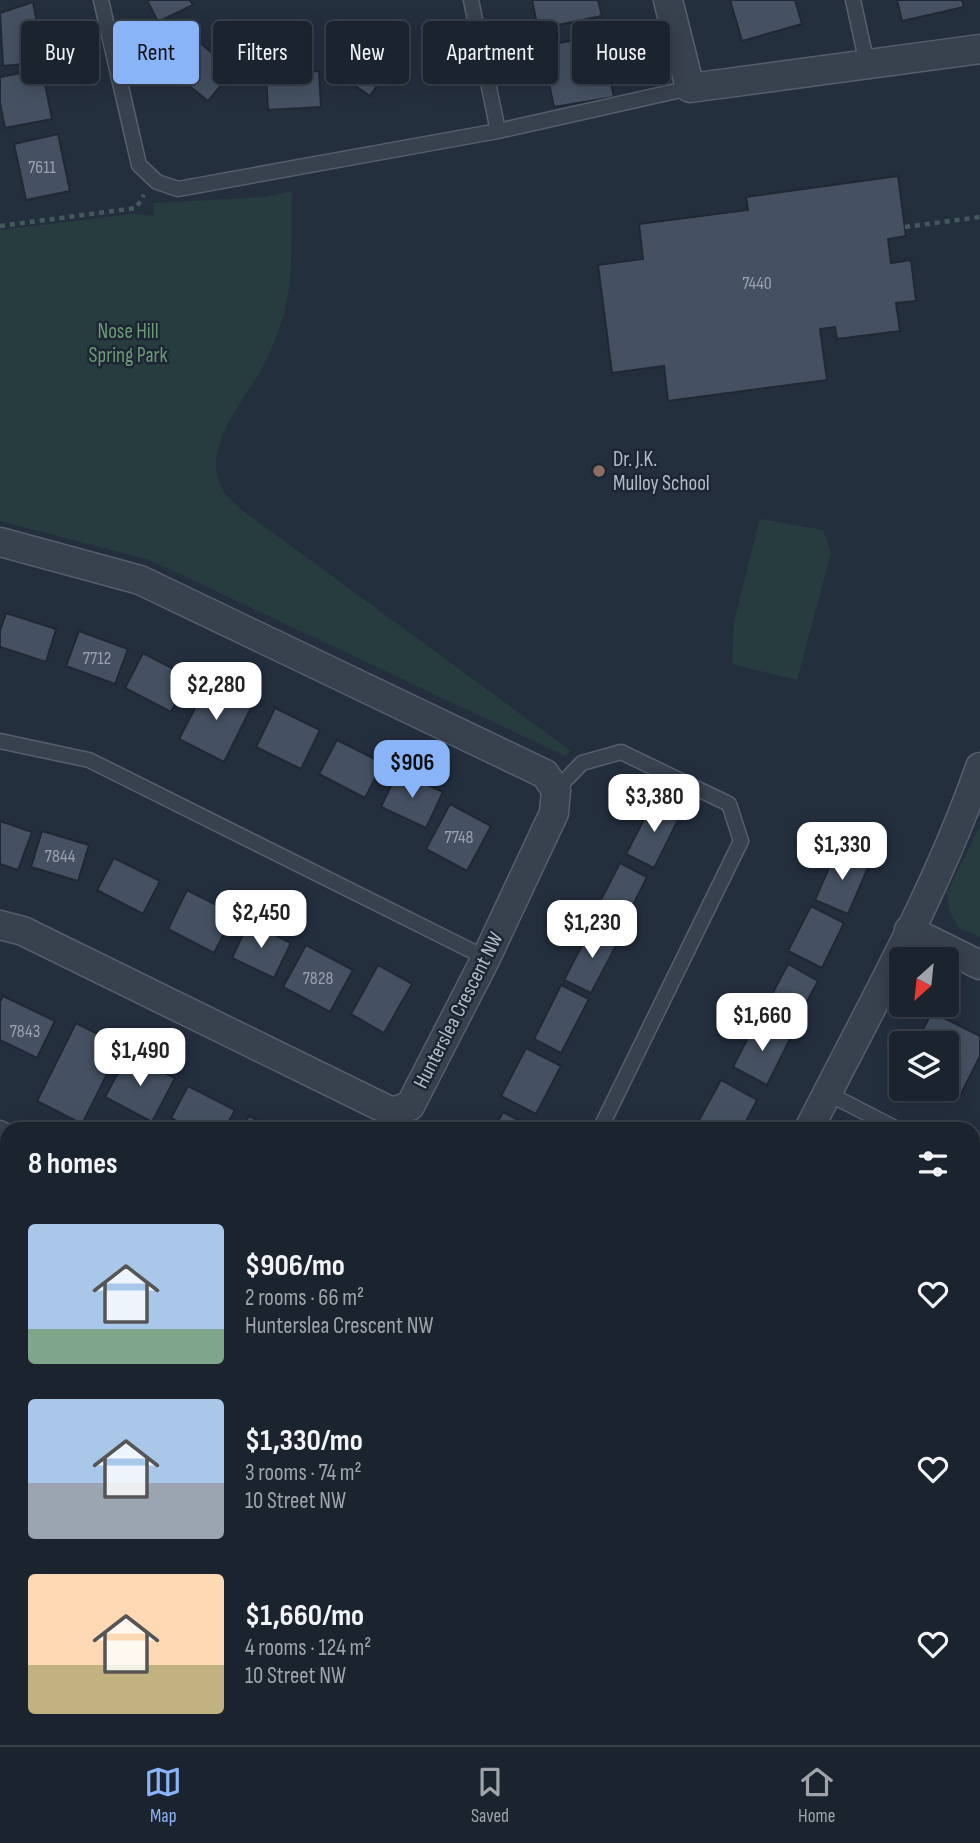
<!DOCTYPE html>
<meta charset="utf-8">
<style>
body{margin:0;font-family:"Sofia Sans Condensed",sans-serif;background:#242b36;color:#f1f3f6;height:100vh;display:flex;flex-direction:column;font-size:26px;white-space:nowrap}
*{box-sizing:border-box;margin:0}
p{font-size:23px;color:#a0a4aa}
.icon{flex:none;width:38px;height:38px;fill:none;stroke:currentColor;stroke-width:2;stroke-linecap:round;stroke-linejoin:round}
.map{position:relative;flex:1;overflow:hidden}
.drawer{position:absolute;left:0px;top:1122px;width:980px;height:625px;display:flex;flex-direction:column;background:#1b232e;border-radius:21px 21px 0 0;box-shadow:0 4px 18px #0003,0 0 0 2px #39404a}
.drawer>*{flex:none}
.banner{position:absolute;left:21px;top:21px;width:938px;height:63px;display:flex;gap:14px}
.needle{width:46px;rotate:207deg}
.buttons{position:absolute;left:889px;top:947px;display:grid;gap:14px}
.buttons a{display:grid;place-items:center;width:70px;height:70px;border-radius:7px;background:#1b232e;box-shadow:0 4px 18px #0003,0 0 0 2px #39404a;font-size:35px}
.price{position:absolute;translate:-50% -60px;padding:0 16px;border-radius:14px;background:#fff;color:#222;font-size:23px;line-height:46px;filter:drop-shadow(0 2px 4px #0008)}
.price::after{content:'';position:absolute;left:50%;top:42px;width:21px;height:16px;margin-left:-10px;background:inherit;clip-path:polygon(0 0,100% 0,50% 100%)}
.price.on{background:#8ab4f8;color:#111}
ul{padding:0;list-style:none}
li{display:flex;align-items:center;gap:21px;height:175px;padding:0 28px}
li span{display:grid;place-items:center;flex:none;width:196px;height:140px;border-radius:7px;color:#555}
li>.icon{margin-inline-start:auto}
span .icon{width:84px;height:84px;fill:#fffc;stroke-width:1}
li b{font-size:30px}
h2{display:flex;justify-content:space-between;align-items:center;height:84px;padding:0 28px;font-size:30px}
.tag{padding:0 24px;border-radius:7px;background:#1b232e;box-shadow:0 4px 18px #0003,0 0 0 2px #39404a;font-size:24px;line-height:63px}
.tag.on{background:#8ab4f8;color:#111}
.tab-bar{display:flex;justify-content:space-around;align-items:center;height:98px;border-top:2px solid #39404a;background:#1b232e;font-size:19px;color:#a0a4aa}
.tab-bar a{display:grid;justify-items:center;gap:4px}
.tab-bar .on{color:#8ab4f8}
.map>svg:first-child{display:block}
</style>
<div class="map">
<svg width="980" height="1745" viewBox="0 0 980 1745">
<rect width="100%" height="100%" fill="#242f3e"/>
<g fill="#263c3f">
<path d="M292 191C291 230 294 272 285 310 280 329 271 352 261 370 241 405 195 455 227 496 232 501 238 506 243 511L571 751 565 756 150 560 0 521V230L132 214 154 216 153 203 266 197Z"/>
<path d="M760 519 823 530 831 553 797 680 732 664 734 622Z"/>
<path d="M980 825V937L959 928 949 910 947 893Z"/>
</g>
<g fill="#455162" stroke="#1f2835" stroke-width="2">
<path d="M147 0H190L193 5 158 22Z"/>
<path d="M532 0H598L602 16 538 29Z"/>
<path d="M730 0H795L802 24 742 41Z"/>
<path d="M897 0H962L964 7 902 21Z"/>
<path d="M33 2 45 62 3 66 0 13Z"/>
<path d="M362 25 400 51 370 96 332 70Z"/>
<path d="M600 36 614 97 554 107 541 46Z"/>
<path d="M198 41 233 71 208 101 172 72Z"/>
<path d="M42 69 52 119 5 128 0 103V77Z"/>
<path d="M319 71 321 107 268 110 266 74Z"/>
<path d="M58 134 70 191 26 200 14 144Z"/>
<path d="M898 176 906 236 888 239 891 263 911 260 916 301 896 303 900 331 837 339 835 327 820 329 827 380 668 401 664 366 612 373 598 265 643 259 639 224 748 210 746 197Z"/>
<path d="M6 613 56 629 46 662 0 647V631Z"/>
<path d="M79 631 128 649 115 684 66 666Z"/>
<path d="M143 653 189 677 171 712 125 688Z"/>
<path d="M209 681 253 704 224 762 179 739Z"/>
<path d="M275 708 320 730 301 769 256 747Z"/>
<path d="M337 740 383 763 365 798 319 774Z"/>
<path d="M398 771 443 792 426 828 381 807Z"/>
<path d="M654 800 681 814 654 868 626 854Z"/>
<path d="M450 804 491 826 467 871 426 849Z"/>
<path d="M0 821 32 832 18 870 0 864Z"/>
<path d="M42 831 89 845 78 881 31 867Z"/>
<path d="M837 849 870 863 848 914 815 900Z"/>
<path d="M114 858 160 881 143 914 97 890Z"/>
<path d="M620 863 647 877 620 931 592 917Z"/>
<path d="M187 890 234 914 214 953 168 929Z"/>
<path d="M811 906 844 923 822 968 788 951Z"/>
<path d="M249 922 291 943 274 978 232 958Z"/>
<path d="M592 926 619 940 591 993 564 980Z"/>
<path d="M306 945 353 970 330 1012 283 987Z"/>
<path d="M788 964 818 981 793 1027 763 1011Z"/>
<path d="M378 965 412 984 384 1033 351 1014Z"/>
<path d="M561 985 589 999 561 1053 534 1039Z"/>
<path d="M3 996 55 1021 37 1058 0 1040V1002Z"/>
<path d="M932 1012 980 1036V1056L961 1094 947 1087V1043H916Z"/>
<path d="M756 1022 790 1039 767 1085 733 1067Z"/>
<path d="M76 1023 121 1046 82 1124 37 1101Z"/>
<path d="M526 1048 561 1066 536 1114 501 1096Z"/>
<path d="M128 1054 175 1078 152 1122 105 1097Z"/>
<path d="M721 1080 757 1100 742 1129H714L699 1120Z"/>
<path d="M188 1086 235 1110 225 1129H192L171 1118Z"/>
<path d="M503 1112 535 1129H494Z"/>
<path d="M249 1116 274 1129H242Z"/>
<path d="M0 1199 7 1202V1233L0 1246Z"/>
<path d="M980 1251V1299L973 1295V1264Z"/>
<path d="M7 1429V1474L0 1471V1433L4 1435Z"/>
<path d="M973 1470 980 1474V1556L973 1553Z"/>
<path d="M0 1601 7 1605V1655L3 1662 0 1660Z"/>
<path d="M973 1693 980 1696V1745H924L927 1740H973Z"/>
<path d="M229 1740H266L277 1745H226Z"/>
<path d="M321 1740H367L364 1745H318Z"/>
<path d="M593 1740H652L649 1745H591Z"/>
<path d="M867 1740H915L912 1745H878Z"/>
</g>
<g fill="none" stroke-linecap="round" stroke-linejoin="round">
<defs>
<g id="lane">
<path d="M101 0 139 165 157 182 178 189 498 131 690 88"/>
<path d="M471 0 498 131"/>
<path d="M853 0 867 64"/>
<path d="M0 741 89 760 486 958"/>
<path d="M556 790 582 763 621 752 729 804 741 841 600 1129"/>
<path d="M827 1093 897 1129"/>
<path d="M0 1128 7 1131"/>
<path d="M973 1167 980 1171"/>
<path d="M0 1537 7 1540"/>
<path d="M973 1602 980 1605"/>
<path d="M409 1740 420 1745"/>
</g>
<g id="street">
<path d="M668 0 690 88 980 49"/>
<path d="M0 542 140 580 545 774 556 790 554 813 486 958 410 1106 392 1112 23 931 0 925"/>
<path d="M909 930 980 965"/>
<path d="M809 1129C869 1010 936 893 980 767"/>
<path d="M0 1737 15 1745"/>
<path d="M174 1745 177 1740"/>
</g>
<g id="secondary">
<path d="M0 1326 7 1330"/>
<path d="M796 1740 801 1745"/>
</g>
</defs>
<use href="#lane" stroke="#565f6c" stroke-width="17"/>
<use href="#street" stroke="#565f6c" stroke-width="31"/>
<use href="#secondary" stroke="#565f6c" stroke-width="41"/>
<g stroke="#44595c" stroke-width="4.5" stroke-dasharray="5 5" stroke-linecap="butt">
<path d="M0 226 136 208 144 195"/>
<path d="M905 227 980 217"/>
</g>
<use href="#lane" stroke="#38414e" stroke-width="14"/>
<use href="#street" stroke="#38414e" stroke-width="28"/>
<use href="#secondary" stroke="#465061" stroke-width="38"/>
</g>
<circle fill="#8d6e63" stroke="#1d2633" stroke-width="2.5" cx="599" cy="471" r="7"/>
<g text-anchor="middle" stroke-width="5" stroke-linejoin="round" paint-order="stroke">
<g font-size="18" fill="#98a1af">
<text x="42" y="173">7611</text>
<text x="757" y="289">7440</text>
<text x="97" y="664">7712</text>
<text x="459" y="843">7748</text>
<text x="60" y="862">7844</text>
<text x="318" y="984">7828</text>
<text x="25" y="1037">7843</text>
</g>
<g font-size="21" fill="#6b9a76" stroke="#1d2633">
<text x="128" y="338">Nose Hill<tspan x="128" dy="24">Spring Park</tspan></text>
</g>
<g font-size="21" fill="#b4bcc9" stroke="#1d2633" text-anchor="start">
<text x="613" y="466">Dr. J.K.<tspan x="613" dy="24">Mulloy School</tspan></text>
</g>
<g font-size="21" fill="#b4bcc9" stroke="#1d2633">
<text transform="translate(458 1010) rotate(-63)" y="7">Hunterslea Crescent NW</text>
</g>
</g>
</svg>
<div class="buttons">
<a><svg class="needle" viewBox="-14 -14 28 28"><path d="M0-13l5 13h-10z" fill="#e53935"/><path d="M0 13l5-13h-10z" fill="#a0a4aa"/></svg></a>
<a><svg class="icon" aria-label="layers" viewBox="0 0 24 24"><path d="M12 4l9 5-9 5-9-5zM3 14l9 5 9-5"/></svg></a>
</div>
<b class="price" style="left:216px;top:722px">$2,280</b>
<b class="price on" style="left:412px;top:800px">$906</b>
<b class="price" style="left:654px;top:834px">$3,380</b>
<b class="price" style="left:842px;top:882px">$1,330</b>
<b class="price" style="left:261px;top:950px">$2,450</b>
<b class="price" style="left:592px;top:960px">$1,230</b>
<b class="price" style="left:762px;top:1053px">$1,660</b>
<b class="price" style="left:140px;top:1088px">$1,490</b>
<div class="banner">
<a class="tag">Buy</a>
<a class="tag on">Rent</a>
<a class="tag">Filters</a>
<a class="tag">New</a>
<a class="tag">Apartment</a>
<a class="tag">House</a>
</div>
<section class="drawer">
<h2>8 homes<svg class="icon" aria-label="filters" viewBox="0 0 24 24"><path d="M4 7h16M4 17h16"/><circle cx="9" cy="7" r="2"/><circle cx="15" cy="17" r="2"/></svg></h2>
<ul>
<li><span style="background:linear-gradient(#a9c7e8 75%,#7fa58c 0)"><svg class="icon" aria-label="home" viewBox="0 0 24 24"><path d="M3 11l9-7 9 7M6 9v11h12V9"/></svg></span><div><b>$906/mo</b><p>2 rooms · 66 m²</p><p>Hunterslea Crescent NW</p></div><svg class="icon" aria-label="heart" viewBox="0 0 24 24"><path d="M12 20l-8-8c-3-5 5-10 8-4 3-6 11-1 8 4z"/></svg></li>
<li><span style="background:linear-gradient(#a9c7e8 60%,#9aa5b1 0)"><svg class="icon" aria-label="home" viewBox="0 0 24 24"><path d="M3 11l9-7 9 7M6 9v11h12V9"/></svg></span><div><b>$1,330/mo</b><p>3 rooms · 74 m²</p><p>10 Street NW</p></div><svg class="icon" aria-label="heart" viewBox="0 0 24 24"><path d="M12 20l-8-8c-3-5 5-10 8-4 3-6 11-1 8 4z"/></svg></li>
<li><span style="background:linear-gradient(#ffd9b3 65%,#c2b280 0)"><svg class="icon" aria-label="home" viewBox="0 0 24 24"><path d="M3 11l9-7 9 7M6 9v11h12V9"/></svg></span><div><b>$1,660/mo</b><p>4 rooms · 124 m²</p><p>10 Street NW</p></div><svg class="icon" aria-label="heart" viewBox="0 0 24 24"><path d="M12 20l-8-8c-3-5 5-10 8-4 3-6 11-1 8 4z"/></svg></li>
</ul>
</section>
</div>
<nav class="tab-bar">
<a class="on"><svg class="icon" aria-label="map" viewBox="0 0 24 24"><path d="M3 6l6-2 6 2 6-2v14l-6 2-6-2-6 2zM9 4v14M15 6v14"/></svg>Map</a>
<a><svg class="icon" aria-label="saved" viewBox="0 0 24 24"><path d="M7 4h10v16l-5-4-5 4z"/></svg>Saved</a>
<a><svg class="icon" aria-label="home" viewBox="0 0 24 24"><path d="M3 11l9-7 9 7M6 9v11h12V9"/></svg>Home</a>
</nav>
